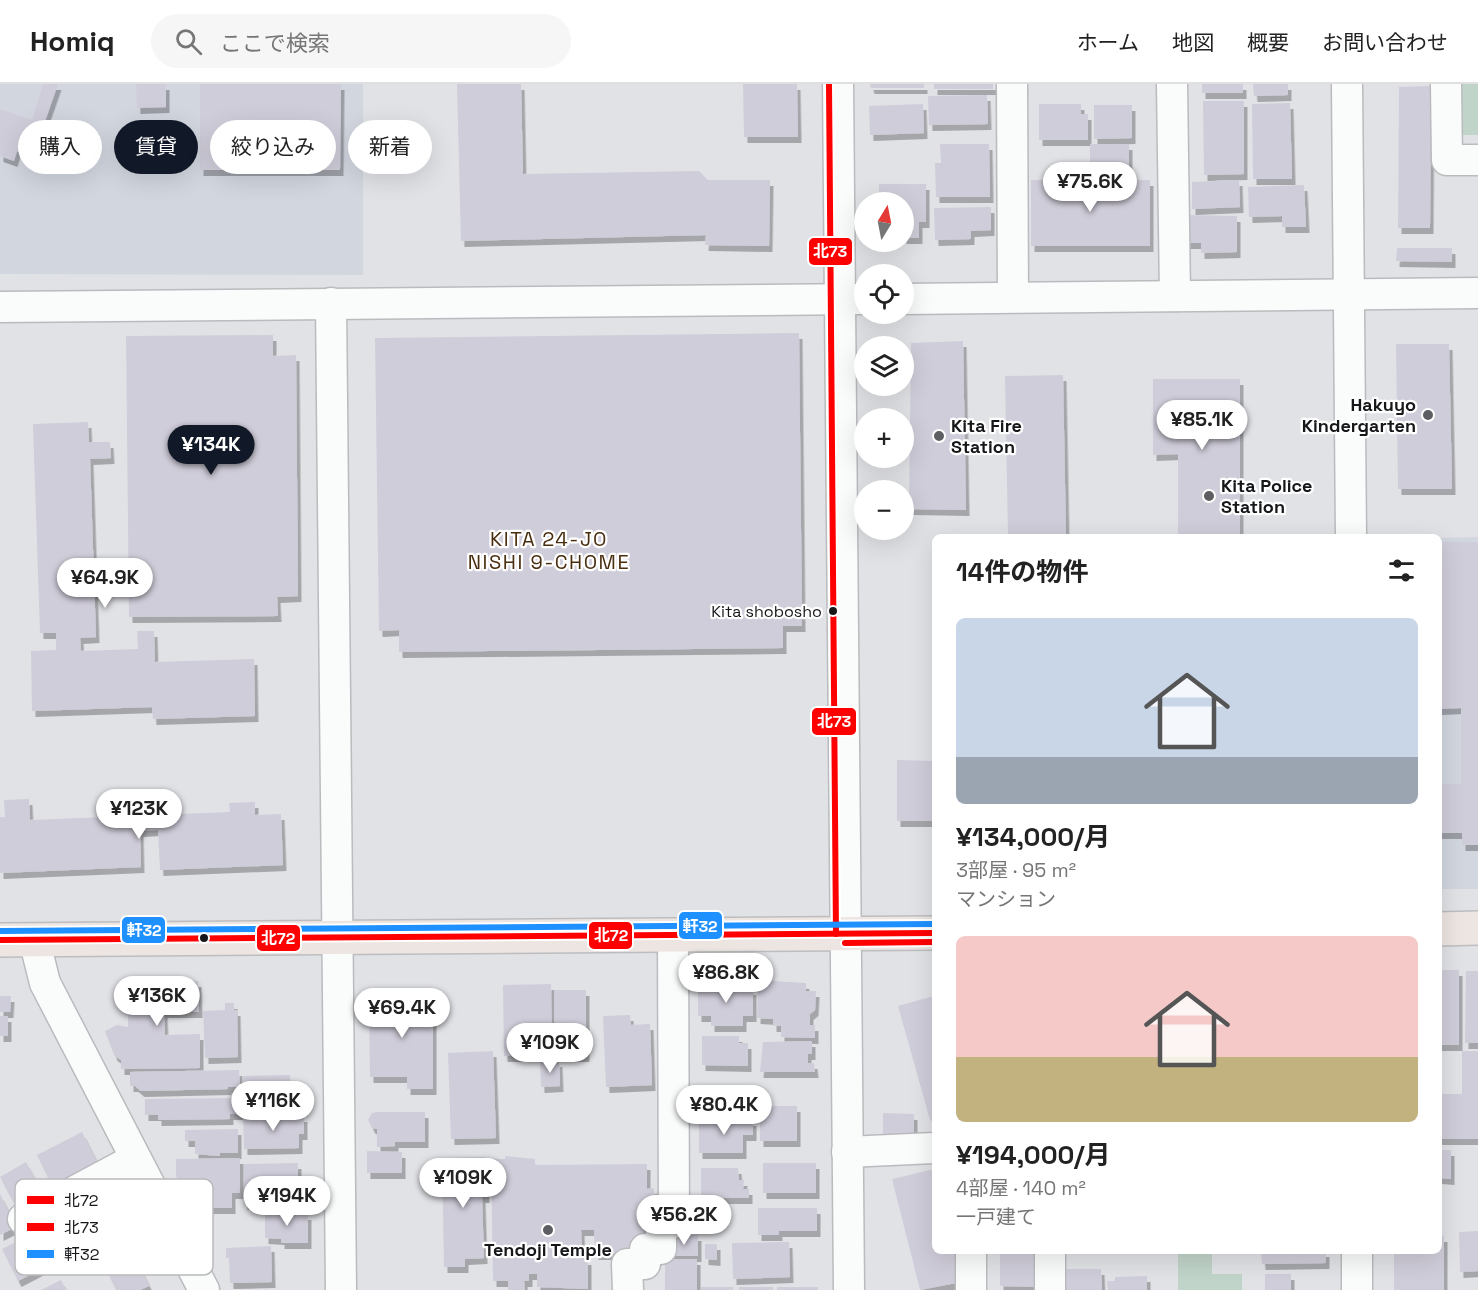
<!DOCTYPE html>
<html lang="ja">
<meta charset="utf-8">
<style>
body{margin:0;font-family:"Space Grotesk","Noto Sans JP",sans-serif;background:#f6f6f6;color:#222;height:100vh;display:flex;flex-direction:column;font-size:22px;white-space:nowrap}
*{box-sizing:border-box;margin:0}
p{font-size:20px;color:#767676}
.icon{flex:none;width:33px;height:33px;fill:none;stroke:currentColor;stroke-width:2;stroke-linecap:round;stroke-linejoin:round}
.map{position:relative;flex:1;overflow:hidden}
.panel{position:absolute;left:932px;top:450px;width:510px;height:720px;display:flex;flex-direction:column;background:#fff;border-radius:9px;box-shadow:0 6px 24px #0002}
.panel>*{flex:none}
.hud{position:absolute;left:18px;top:36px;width:570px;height:54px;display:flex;gap:12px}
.needle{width:39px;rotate:10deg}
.controls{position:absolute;left:854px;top:108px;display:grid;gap:12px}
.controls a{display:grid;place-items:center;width:60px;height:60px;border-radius:50%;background:#fff;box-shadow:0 6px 24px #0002;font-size:30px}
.price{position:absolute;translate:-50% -51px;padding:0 14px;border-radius:21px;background:#fff;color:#222;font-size:20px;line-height:39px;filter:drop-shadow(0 2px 3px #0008)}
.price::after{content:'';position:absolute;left:50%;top:36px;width:18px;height:14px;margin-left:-9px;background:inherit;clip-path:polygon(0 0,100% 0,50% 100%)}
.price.current{background:#111827;color:#fff}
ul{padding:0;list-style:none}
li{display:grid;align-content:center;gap:12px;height:318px;padding:0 24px}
li span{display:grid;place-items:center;height:186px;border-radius:9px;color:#555}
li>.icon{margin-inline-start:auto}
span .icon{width:108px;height:108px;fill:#fffc;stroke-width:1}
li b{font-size:26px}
h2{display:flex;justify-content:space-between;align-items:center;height:72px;padding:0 24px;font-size:26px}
.pill{padding:0 21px;border-radius:27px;background:#fff;box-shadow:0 6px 24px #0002;font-size:21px;line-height:54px}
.pill.current{background:#111827;color:#fff}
header{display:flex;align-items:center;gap:36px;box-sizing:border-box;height:84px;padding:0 30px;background:#fff;border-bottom:2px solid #e0e0e0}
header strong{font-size:28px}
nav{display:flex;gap:33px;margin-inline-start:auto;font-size:21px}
.search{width:420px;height:54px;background:#f6f6f6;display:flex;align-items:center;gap:15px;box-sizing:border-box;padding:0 21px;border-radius:33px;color:#767676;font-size:22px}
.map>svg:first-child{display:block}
</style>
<header>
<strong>Homiq</strong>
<div class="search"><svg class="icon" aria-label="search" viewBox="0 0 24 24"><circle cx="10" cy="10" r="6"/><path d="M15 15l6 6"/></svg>ここで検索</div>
<nav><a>ホーム</a><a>地図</a><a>概要</a><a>お問い合わせ</a></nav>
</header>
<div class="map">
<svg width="1478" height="1206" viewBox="0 0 1478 1206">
<defs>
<filter id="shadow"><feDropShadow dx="3.5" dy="6" stdDeviation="0" flood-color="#0004"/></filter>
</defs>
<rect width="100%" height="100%" fill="#e1e2e6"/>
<g fill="#d2d6df">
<path d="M0 0H363V191L0 190Z"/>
<path d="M1478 453V805H1439L1438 454Z"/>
</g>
<g fill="#c1d4c9">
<path d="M1449 0H1478V51H1450Z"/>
<path d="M1178 1167H1212V1190H1242V1206H1178Z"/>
</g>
<g fill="#d0cdda" filter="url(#shadow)">
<path d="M43 0H58L44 40 53 43 42 76 17 67 14 77 0 72V25L32 36Z"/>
<path d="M136 0H166V23L137 24Z"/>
<path d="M200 0H341L340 86H200Z"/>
<path d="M457 0H521L523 90 699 87 708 96H770L769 162 705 161 706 151 461 157Z"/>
<path d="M743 0H797L798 53H744Z"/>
<path d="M870 0H924V4H871Z"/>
<rect x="934" y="0" width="59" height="5"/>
<rect x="1202" y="0" width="41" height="9"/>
<path d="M1253 0H1288V11L1254 12Z"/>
<path d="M1431 2 1430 144H1398L1399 3Z"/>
<path d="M987 11 988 40 929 41 928 12Z"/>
<path d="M1203 17H1244V90L1204 91Z"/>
<path d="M1290 19 1292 95H1253L1252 20Z"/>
<path d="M923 20 924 49 870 51 869 22Z"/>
<path d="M1039 20H1081V30H1088V56H1039Z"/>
<path d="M1094 21H1132V54L1094 55Z"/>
<path d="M940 60H989L990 113H936L935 79H941Z"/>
<rect x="1090" y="60" width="39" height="27"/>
<rect x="1031" y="96" width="119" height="66"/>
<path d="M1239 96 1240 123 1192 125V98Z"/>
<path d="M879 100H926V138H919V154H903V118H879Z"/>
<path d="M1304 101 1306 143H1282V132L1249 133 1248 103Z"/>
<path d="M991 123V146L971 147V155L935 156 934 124Z"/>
<path d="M1183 131 1237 132V168L1201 169V159H1183Z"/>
<path d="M1397 164H1452V178L1396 177Z"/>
<path d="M799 249 802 542H783V564L399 568V546L379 547 375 254Z"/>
<path d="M273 251V272L296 271 298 512 277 513 278 532 129 533 126 252Z"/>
<path d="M963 257 966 426 909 425 911 259Z"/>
<path d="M1396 260H1449L1452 405H1398Z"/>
<path d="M1063 291 1066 453H1008L1005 292Z"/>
<path d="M1153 295H1240V453H1178V370L1153 371Z"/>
<path d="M88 338 89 358H110L111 374 90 375 96 553 80 554 81 567 138 565 137 547H154L155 578 254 575 255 632 153 635 152 623 32 627 31 567 56 566V549H40L33 340Z"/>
<path d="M1438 458H1478V761H1462V749H1438V700H1461V624L1438 625Z"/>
<path d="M897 676 932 677V689H934L932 737H897Z"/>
<path d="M29 715 30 736 230 728 229 719 255 718V731L281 730 283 781 160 786 158 746 140 747 141 783 0 789V733H5L4 716Z"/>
<rect x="1438" y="886" width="21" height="75"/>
<path d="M1466 887H1478V959H1465Z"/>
<path d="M719 894H733V905H753V932H743V942H711V932H698V904H719Z"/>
<path d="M758 896 806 899V907H816L815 926 810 930V941H815V954L781 953V942H773V935L757 934Z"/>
<path d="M198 897 199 928H164L165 951 200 950V984L121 985V976L114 971 105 947 117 941 128 943V898Z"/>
<path d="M551 900 552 972H504L503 901Z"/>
<path d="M554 906H586V972H555Z"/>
<path d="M433 911V1005H407V993H370L369 912Z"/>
<path d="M0 912H11L10 928H0Z"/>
<path d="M934 912V1035L930 1036 898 922Z"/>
<path d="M225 919H234V926H237L238 973 205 974 203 927 225 926Z"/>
<path d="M630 931 631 941 650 940 652 1001 606 1003 603 932Z"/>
<rect x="0" y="932" width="8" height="20"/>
<path d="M702 952H739V959H748V982L702 981Z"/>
<path d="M812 957V970H808V979H814L815 988H760L763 958Z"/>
<path d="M493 967 496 1054 451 1055 448 969Z"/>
<path d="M1462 967H1478V1055H1438V1010H1462Z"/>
<path d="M559 977 560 1002 541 1003 540 978Z"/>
<path d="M239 986 240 1003H228V1005L141 1007 135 1002H130V988Z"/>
<path d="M290 991 292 1028 253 1029V1023L243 1024 242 992Z"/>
<path d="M239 1014 240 1030H230V1035L158 1036V1031H145V1015Z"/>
<rect x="760" y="1022" width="37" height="35"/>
<path d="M377 1028H425V1058H395V1062L377 1063V1045L372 1044 368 1036 372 1029Z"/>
<path d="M883 1029 914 1030V1056L883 1057Z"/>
<path d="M304 1032V1050H299V1064L244 1065 243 1033Z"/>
<path d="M699 1036H753V1051H743V1069H699Z"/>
<path d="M238 1045V1069H220V1072L195 1070V1057H185V1046Z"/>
<path d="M82 1048 98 1080 52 1102 37 1071Z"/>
<path d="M1438 1066H1451V1095L1438 1094Z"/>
<path d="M367 1067 402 1068V1089H367Z"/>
<path d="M505 1072 535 1075V1081L647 1080V1105L654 1104V1151L638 1152V1170H595L594 1146H581L582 1175H588V1205L537 1203V1190H529V1197H524L525 1206H508V1197H493L491 1075H505Z"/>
<path d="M485 1073 486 1113H482L484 1174 465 1175V1183H444L442 1074Z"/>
<path d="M240 1074V1109H232V1124H204V1110H194V1104H181L176 1092V1075Z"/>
<path d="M26 1078 43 1108 16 1123 0 1093Z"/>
<path d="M298 1079V1109L292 1110V1118L244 1120V1080Z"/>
<rect x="763" y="1079" width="53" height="30"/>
<path d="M701 1084H738L739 1096H744L743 1105H749V1114H701Z"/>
<path d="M934 1085V1167H963L961 1198 920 1206 892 1095Z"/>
<path d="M0 1110 16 1143 0 1151Z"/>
<path d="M758 1124H817V1147H779V1151H758Z"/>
<path d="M265 1129 308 1130V1159H281V1155L265 1154Z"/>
<path d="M37 1147 52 1175 43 1179 45 1183 18 1197 2 1165Z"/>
<path d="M1478 1147V1187L1460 1188 1459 1148Z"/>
<path d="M672 1151H698V1172H668Z"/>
<path d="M1438 1152H1444V1206H1394V1167H1438Z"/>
<path d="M789 1158 790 1193 733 1195 732 1159Z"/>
<path d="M705 1160H717V1176L705 1175Z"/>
<path d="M271 1162 272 1198 230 1199 229 1174H226V1164Z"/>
<path d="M1000 1167H1035V1203L1000 1202Z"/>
<path d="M1261 1167H1326V1179L1262 1180Z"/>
<path d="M119 1168 124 1179 135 1173 149 1202 140 1206H116L102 1177Z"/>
<rect x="665" y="1175" width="32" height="31"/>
<path d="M1058 1185H1101L1102 1206H1059Z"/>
<rect x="1265" y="1190" width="26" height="16"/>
<path d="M1147 1192V1206H1108L1107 1197H1115V1193Z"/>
<path d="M61 1196 66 1206H41Z"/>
<rect x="701" y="1203" width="32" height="3"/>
<rect x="739" y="1203" width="34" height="3"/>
<rect x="777" y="1203" width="41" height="3"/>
</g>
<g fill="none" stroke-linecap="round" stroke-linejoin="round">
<defs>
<g id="minor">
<path d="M838 0 849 1206"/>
<path d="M1012 0 1013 213"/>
<path d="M1172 0 1175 212"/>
<path d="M1347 0 1351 453"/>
<path d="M1446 0 1447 76H1478"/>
<path d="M903 215 1478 209"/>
<path d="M331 219 341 1206"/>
<path d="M0 223 864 215"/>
<path d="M34 855 45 899 204 1206"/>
<path d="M847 1068 934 1064"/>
<path d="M23 1135 135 1075"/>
<path d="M1050 1167V1206"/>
<path d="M1357 1167V1206"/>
<path d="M628 1206 627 1180H645V1165H661V1139H674L673 851"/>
<path d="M971 1206V1167"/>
</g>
<g id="major">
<path d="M1438 845 1478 844"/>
<path d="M0 856 934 849"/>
</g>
</defs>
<use href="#minor" stroke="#babbbe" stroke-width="33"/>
<use href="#major" stroke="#bdbdbf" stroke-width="36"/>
<use href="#minor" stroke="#fafbfb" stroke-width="30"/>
<use href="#major" stroke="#ece5e2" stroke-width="33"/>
<defs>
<path id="bus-1" d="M0 856 934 849"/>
<g id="bus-2">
<path d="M829 0 836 850"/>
<path d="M845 859 934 858"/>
</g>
<path id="bus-3" d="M0 847 934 840"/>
</defs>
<use href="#bus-1" stroke="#fff" stroke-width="10"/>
<use href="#bus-2" stroke="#fff" stroke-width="10"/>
<use href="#bus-3" stroke="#fff" stroke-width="10"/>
<use href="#bus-1" stroke="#f00" stroke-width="6"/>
<use href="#bus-2" stroke="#f00" stroke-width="6"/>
<use href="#bus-3" stroke="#1e90ff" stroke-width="6"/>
</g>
<g fill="#5d5e61" stroke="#fff" stroke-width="2">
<circle cx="1428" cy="331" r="6"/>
<circle cx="939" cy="352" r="6"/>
<circle cx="1209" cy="412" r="6"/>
<circle cx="548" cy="1146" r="6"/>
</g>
<g fill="#161719" stroke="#fff" stroke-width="2">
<circle cx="833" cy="527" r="5"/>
<circle cx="204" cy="854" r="5"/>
</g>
<g text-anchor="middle" stroke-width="4.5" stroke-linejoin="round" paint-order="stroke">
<g font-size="16" fill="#161719" stroke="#fff" text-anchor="end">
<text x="822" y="533">Kita shobosho</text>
</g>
<g font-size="18" font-weight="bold" fill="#161719" stroke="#fff" text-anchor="start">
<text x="1416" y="327" text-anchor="end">Hakuyo<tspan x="1416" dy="21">Kindergarten</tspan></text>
<text x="951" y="348">Kita Fire<tspan x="951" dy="21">Station</tspan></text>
<text x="1221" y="408">Kita Police<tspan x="1221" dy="21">Station</tspan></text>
<text x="548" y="1172" text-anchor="middle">Tendoji Temple</text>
</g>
<g font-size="20" letter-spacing="1.5" fill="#492d0f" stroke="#fff">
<text x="549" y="462">KITA 24-JO<tspan x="549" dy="23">NISHI 9-CHOME</tspan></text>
</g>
</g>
<rect x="15" y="1095" width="198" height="96" rx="9" fill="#fff" stroke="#b9b9ba" stroke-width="1.5"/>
<rect x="27" y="1112" width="27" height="8" fill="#f00"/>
<rect x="27" y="1139" width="27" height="8" fill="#f00"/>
<rect x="27" y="1166" width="27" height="8" fill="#1e90ff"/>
<g font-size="16" fill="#161719">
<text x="64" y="1122">北72</text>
<text x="64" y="1149">北73</text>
<text x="64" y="1176">軒32</text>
</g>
<g stroke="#fff" stroke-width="2">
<rect x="808" y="153" width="45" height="29" rx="6" fill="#f00"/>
<rect x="811" y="623" width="46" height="29" rx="6" fill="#f00"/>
<rect x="678" y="827" width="45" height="29" rx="6" fill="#1e90ff"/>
<rect x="121" y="832" width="45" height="28" rx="6" fill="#1e90ff"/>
<rect x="588" y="837" width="45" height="29" rx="6" fill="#f00"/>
<rect x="256" y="840" width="45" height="28" rx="6" fill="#f00"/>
</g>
<g font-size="16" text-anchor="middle" font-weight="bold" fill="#fff">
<text x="830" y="173">北73</text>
<text x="834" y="643">北73</text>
<text x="700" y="848">軒32</text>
<text x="144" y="852">軒32</text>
<text x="611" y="857">北72</text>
<text x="278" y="860">北72</text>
</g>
</svg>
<div class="controls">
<a><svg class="needle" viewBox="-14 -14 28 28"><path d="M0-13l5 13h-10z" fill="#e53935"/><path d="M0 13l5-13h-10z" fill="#767676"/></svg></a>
<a><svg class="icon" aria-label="locate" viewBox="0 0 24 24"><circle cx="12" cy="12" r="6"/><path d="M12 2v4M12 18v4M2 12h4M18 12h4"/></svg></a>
<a><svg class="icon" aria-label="layers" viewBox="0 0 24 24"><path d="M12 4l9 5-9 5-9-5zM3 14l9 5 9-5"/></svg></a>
<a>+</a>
<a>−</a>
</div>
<b class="price" style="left:1090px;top:129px">¥75.6K</b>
<b class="price" style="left:1202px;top:367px">¥85.1K</b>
<b class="price current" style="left:211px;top:392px">¥134K</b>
<b class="price" style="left:105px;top:525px">¥64.9K</b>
<b class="price" style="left:139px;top:756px">¥123K</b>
<b class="price" style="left:726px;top:920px">¥86.8K</b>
<b class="price" style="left:157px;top:943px">¥136K</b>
<b class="price" style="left:402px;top:955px">¥69.4K</b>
<b class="price" style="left:550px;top:990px">¥109K</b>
<b class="price" style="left:273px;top:1048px">¥116K</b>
<b class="price" style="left:724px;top:1052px">¥80.4K</b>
<b class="price" style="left:463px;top:1125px">¥109K</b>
<b class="price" style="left:287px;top:1143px">¥194K</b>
<b class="price" style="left:684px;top:1162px">¥56.2K</b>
<div class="hud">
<a class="pill">購入</a>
<a class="pill current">賃貸</a>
<a class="pill">絞り込み</a>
<a class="pill">新着</a>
</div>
<section class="panel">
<h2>14件の物件<svg class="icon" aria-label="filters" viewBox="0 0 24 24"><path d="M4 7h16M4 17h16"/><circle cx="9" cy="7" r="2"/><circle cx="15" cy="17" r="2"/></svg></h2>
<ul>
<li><span style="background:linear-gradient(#c9d6e8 75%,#9aa5b1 0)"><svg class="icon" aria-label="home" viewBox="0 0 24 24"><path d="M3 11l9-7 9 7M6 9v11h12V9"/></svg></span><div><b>¥134,000/月</b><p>3部屋 · 95 m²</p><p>マンション</p></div></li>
<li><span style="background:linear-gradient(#f6c9c9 65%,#c2b280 0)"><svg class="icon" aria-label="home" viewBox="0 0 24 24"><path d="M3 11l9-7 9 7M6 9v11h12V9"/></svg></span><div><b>¥194,000/月</b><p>4部屋 · 140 m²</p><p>一戸建て</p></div></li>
</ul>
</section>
</div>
